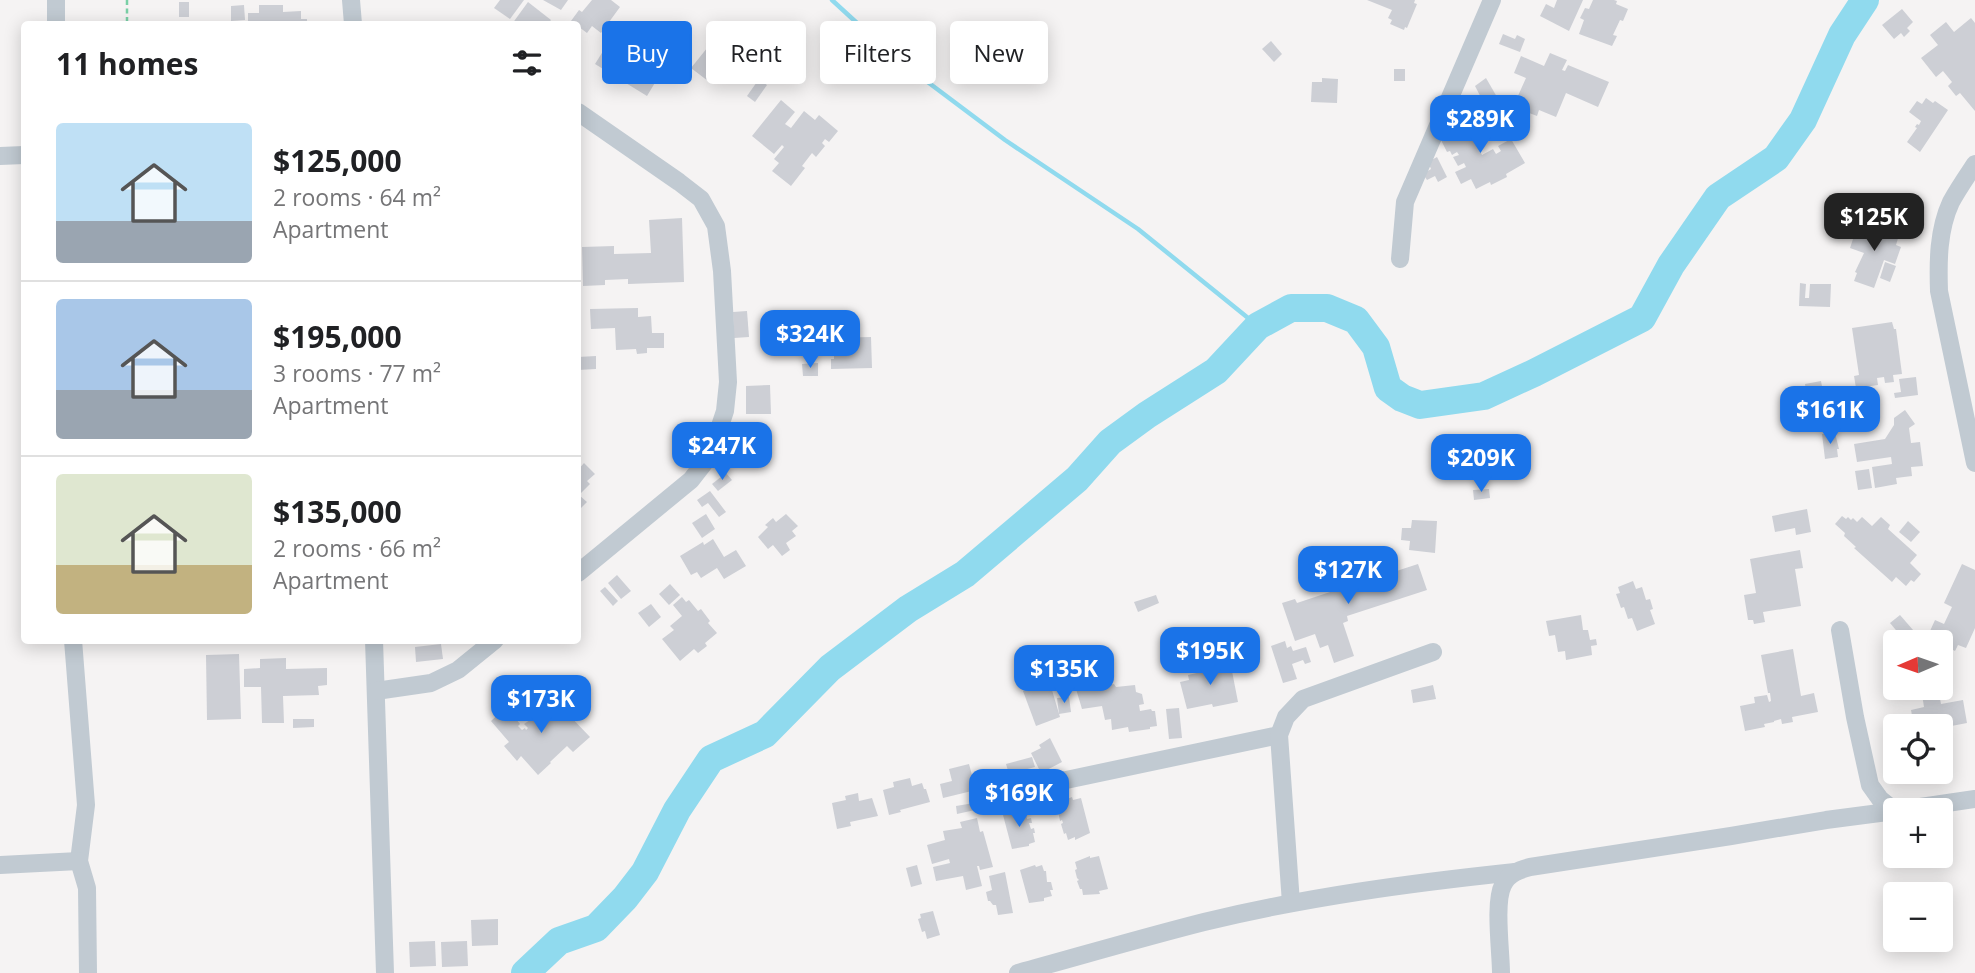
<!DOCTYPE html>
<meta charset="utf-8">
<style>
body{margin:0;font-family:"Open Sans",sans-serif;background:#f6f6f6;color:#202124;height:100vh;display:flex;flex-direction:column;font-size:26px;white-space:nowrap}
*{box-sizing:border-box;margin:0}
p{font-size:23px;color:#757577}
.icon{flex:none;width:38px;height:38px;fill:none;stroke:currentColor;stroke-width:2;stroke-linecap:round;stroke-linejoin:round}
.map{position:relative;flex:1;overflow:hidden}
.drawer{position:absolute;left:21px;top:21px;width:560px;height:623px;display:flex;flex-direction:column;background:#fff;border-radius:7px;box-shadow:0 4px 18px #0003}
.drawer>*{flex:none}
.hud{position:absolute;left:602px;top:21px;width:665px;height:63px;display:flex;gap:14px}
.needle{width:46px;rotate:268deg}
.tools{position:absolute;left:1883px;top:630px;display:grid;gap:14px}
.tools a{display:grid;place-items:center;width:70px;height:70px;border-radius:7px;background:#fff;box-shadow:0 4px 18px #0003;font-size:35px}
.price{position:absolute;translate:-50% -60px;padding:0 16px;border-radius:14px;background:#1a73e8;color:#fff;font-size:23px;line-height:46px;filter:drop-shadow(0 2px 4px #0008)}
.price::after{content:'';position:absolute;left:50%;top:42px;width:21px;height:16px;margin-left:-10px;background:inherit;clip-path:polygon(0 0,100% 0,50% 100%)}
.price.on{background:#222;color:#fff}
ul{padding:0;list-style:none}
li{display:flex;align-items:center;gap:21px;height:175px;padding:0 35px}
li+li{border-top:2px solid #e0e0e0}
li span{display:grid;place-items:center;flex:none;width:196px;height:140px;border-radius:7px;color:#555}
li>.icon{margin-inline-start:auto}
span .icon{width:84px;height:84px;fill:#fffc;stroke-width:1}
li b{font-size:30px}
h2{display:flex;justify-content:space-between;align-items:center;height:84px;padding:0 35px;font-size:30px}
.pill{padding:0 24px;border-radius:7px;background:#fff;box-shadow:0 4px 18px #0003;font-size:24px;line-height:63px}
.pill.on{background:#1a73e8;color:#fff}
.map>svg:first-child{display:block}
</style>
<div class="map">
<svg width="1975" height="973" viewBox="0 0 1975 973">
<rect width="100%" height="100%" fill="#f5f3f3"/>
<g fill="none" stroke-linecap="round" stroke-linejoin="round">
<path stroke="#90daee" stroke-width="4.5" d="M832 0 893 56 1005 140 1138 229 1258 326"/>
<path stroke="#90daee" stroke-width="28" d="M525 973 559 941 596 928 625 898 645 872 677 810 711 759 765 734 830 668 908 609 965 574 1077 479 1110 442 1147 415 1216 371 1258 326 1291 308H1327L1356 320 1376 347 1388 388 1402 398 1420 405 1484 396 1534 373 1642 318 1671 265 1718 197 1776 158 1803 120 1842 35 1865 0"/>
</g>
<g fill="#cdcfd5">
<path d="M500 0H524L510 19 494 8Z"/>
<path d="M543 0H568L561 10Z"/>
<path d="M592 0H611L620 7 601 33 592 26 587 33 571 21 579 10 582 12Z"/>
<path d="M1367 0H1415L1414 3 1417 4 1407 28 1405 27 1404 30 1390 24 1392 20 1388 18 1392 10Z"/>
<path d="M1557 0H1583L1569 31 1540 16 1546 4 1554 8Z"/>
<path d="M1593 0H1614L1617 1 1616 4 1628 9 1623 21 1620 20 1613 35 1617 36 1612 46 1579 34 1584 20 1580 18 1585 8 1589 9Z"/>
<rect x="179" y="2" width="10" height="15"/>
<path d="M528 2 551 20 548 24H512Z"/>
<path d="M244 5 245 20 231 21V6Z"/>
<path d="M259 5H283V12L301 11V19H307V24H238V22H248V13H259Z"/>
<path d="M1902 9 1913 22 1907 28 1910 31 1904 37 1901 33 1894 39 1882 25Z"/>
<path d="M1971 18 1975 23V111L1960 93 1956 96 1948 86 1952 82 1943 71 1936 77 1921 58 1938 45 1930 35 1946 22 1954 32Z"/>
<path d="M630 31 661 49 649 70 659 76 647 96 595 64 605 48 615 54Z"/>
<path d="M1503 34 1515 39 1517 35 1525 39 1520 52 1499 44Z"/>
<path d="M716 37 730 48 726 54 733 59 719 77 714 73 708 81 691 68Z"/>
<path d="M1271 41 1282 54 1274 62 1262 49Z"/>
<path d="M1550 53 1567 60 1562 70 1565 71 1568 65 1609 82 1598 107 1566 93 1556 117 1539 110 1537 116 1524 111 1527 102 1517 98 1526 78 1514 73 1521 56 1544 66Z"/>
<rect x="1394" y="69" width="11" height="12"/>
<path d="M1322 78 1338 79 1337 103 1311 102 1312 82H1322Z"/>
<path d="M1486 78 1501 104 1488 111 1475 86Z"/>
<path d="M759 79 767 85 755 102 747 96Z"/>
<path d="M1926 98 1933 103 1935 101 1948 110 1920 152 1907 142 1917 128 1915 127 1917 124 1919 125 1921 121 1909 112 1917 101 1922 104Z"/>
<path d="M781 100 795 112 785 124 791 128 804 111 815 120 819 115 838 131 829 142 825 139 822 143 825 146 816 157 812 153 802 166 805 168 791 186 772 171 779 163 774 159 784 147 782 145 774 154 752 136Z"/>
<path d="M1477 118 1487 136 1475 142 1482 155 1493 149 1496 154 1501 151 1498 146 1511 139 1525 163 1506 174 1507 177 1491 185 1490 182 1476 189 1471 179 1461 184 1455 172 1466 167 1464 163 1458 166 1453 157 1459 155 1457 152 1452 155 1450 151 1447 152 1440 138 1450 133 1448 129 1459 123 1461 127Z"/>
<path d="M1437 157 1447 177 1438 182 1435 176 1427 180 1423 174 1431 169 1428 162Z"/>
<path d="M682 218 684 282 628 284V279L605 280V285L583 286 582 247 614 246V254L651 253 649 220Z"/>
<path d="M1868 224 1899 235 1896 245 1901 247 1895 264 1884 260 1874 288 1854 281 1857 273 1855 272 1864 253 1850 248 1856 230 1860 231 1862 226 1866 228Z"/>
<path d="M1885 262 1896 266 1890 282 1880 278Z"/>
<path d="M1800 283 1806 284 1805 298H1809L1810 284H1831L1830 307 1799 306Z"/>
<path d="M638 308V317L651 316 652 333H664V348H647V353L637 354 636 349 616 350 615 328 591 329 590 309Z"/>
<path d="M747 311 749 337 734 338 733 312Z"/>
<path d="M1892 322 1894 329H1896L1902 374 1893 375 1894 382 1885 383 1884 377 1877 378 1878 385 1856 388 1854 376 1859 375 1852 328Z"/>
<path d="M871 337 872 368 831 369V359H834V354H829V338Z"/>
<path d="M596 356V369L578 370V357Z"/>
<path d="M818 363V376H803L802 364Z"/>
<path d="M1916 377 1918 395 1895 398 1894 393 1901 392 1899 379Z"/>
<path d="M1821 381 1826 408 1809 411 1805 384Z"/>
<path d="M770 385 771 414H746V386Z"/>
<path d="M1905 410 1915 424 1909 428 1911 443 1920 442 1923 466 1911 467 1912 476 1896 478 1897 484 1875 488 1872 467 1892 464 1891 457 1857 462 1854 444 1885 439 1894 425V418Z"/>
<path d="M1835 433 1839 449H1837L1838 457 1825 459 1822 434Z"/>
<path d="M584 463 595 474 587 481 590 484 579 495 587 502 578 511V470Z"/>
<path d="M1869 469 1872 488 1858 490 1855 471Z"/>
<path d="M726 473 732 480 718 491 712 484Z"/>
<path d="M1489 489 1490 498 1474 500 1473 490Z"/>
<path d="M710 491 726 512 719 517 708 503 702 507 697 500Z"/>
<path d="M1807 509 1811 532 1796 535 1795 528 1775 532 1772 516Z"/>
<path d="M706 514 715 529 702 538 692 523Z"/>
<path d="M786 514 798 526 792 531 796 536 786 543 790 550 782 556 773 545 768 549 758 537 768 527 765 525 773 518 776 522Z"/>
<path d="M1842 516 1846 519 1848 517 1851 520 1853 518 1857 522 1862 517 1872 526 1881 517 1890 525 1888 529 1917 555 1910 563 1921 574 1914 582 1911 580 1906 586 1896 577 1892 582 1854 548 1856 547 1844 536 1845 533 1835 524Z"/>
<path d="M1412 520 1437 521 1435 553 1409 550 1410 541 1401 540 1402 528H1411Z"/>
<path d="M1908 521 1920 532 1911 542 1899 532Z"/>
<path d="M713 539 724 557 736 550 746 566 724 579 717 568 701 578 697 572 691 575 680 556 703 542 704 545Z"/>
<path d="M1800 550 1803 568 1795 569 1801 606 1763 612 1765 622 1754 624 1753 620H1748L1744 595 1756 593 1750 559Z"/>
<path d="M1418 564 1427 590 1347 616 1348 621 1343 623 1354 656 1334 663 1328 645 1320 648 1315 634 1295 641 1282 603 1295 599 1297 603 1333 591 1329 582 1364 569 1368 580 1377 577 1381 589 1378 577Z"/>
<path d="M1962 564 1975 570V628L1966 648 1958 645 1955 651 1951 649 1945 662 1941 660V642H1925L1935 620 1944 624 1952 607 1944 603Z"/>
<path d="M617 575 631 591 621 599 608 583Z"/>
<path d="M1633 581 1636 589 1642 587 1646 600 1650 599 1653 609 1650 610 1655 624 1637 631 1632 618 1628 619 1624 607 1621 608 1616 594 1620 593 1618 587Z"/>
<path d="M670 584 680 595 669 605 659 594Z"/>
<path d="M605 587 618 601 613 606 600 591Z"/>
<path d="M1156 595 1159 603 1138 612 1134 602Z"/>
<path d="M682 597 686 602 689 600 698 611 701 609 710 621 708 623 717 633 705 643 707 646 698 653 694 649 680 661 662 639 674 630 670 626 682 616 673 605Z"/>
<path d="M651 604 661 617 649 627 638 613Z"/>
<path d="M1581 615 1583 630H1588L1590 640 1596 639 1597 645 1591 646 1592 655 1566 660 1565 651 1558 652 1555 635 1549 636 1546 621Z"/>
<path d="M1900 615 1920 638 1915 642H1906L1890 623Z"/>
<path d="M1285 641 1287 648 1291 646 1293 651 1306 647 1311 662 1305 664 1303 660 1292 664 1297 679 1283 683 1271 646Z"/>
<path d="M441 644 443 659 416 662 415 647Z"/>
<path d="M1793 649 1801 696 1814 693 1818 712 1792 717 1793 722 1782 724 1781 719 1774 721V722L1764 724 1765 727 1745 731 1740 706 1755 703 1754 697 1767 695 1769 702 1771 701 1770 693H1768L1761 655Z"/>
<path d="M239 654 241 719 207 720 206 655Z"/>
<path d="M286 658V669L327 668V685L318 686 319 695 283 696 284 723H262L261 687H244V669L260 668V659Z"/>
<path d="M1218 663 1219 668 1231 666 1238 702 1213 707 1212 704 1187 709 1180 682 1189 680 1188 675 1201 672 1200 667Z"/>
<path d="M1049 680 1060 717 1036 726 1023 691Z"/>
<path d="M1114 684 1116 687 1135 685 1136 692 1142 694 1144 704 1139 705 1140 711 1151 709 1152 711H1155L1157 726 1150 727V729L1129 732 1128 727 1112 730 1111 719 1105 720 1102 706 1082 709 1076 689 1092 686 1093 690 1101 689 1100 686Z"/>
<path d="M1433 685 1436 699 1413 703 1411 690Z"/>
<path d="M1921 688H1938L1941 704 1963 700 1967 723 1941 728 1903 726V723L1913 721 1911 710 1924 707Z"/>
<path d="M1069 697 1071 712 1059 714 1057 698Z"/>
<path d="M559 701 569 712 567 713 590 737 573 752 567 746 550 762 551 763 538 775 521 756 517 761 504 746 509 742 491 721 504 709 510 716 512 714 520 724 518 726 522 730 525 728 526 730 528 728 524 724 530 720 528 717 538 708 540 710 546 705 548 707Z"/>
<path d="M1179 708 1182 738 1169 739 1166 709Z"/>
<path d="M293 719H314V727L293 728Z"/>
<path d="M1050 738 1062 762 1041 773 1031 753 1041 748 1039 745Z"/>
<path d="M1032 757 1035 767 1009 774 1006 764Z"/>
<path d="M969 764 976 790 943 798 940 784 952 781 949 769Z"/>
<path d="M910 778 912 786 922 783 924 789H926L930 802 900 810 901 812 889 815 883 790 894 787 893 782Z"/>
<path d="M858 793 859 801 872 798 878 816 850 822 851 826 837 829 832 803 846 800 845 796Z"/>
<path d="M1072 797 1073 800 1081 798 1090 833 1075 840V837L1068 840 1066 833 1064 834 1061 824 1063 823 1062 820 1060 821 1058 811 1060 810 1057 803Z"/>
<path d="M974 803 975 810 957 814 956 806Z"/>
<path d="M1017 809 1018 811 1025 809 1027 819 1031 818 1032 823H1029L1031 829 1034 828 1035 833H1033L1035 842 1029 844V846L1012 849 1003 815Z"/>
<path d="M977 818 980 832 983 831 993 867 980 870 979 866H977L982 886 966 890 963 876 936 881 933 867 950 863 949 859 932 864 927 845 945 840 943 831 962 828 960 822Z"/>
<path d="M1090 856V858L1099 856 1108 889 1099 891 1100 894 1083 895 1082 889H1080L1077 881 1079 880 1077 878 1075 870 1077 869 1075 862Z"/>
<path d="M917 865 922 884 911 887 906 868Z"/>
<path d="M1035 865 1036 867 1042 865 1044 871H1046L1047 882H1051L1053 890H1050L1052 896 1044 898V901L1029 903 1020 870Z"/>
<path d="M1005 872 1013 913 998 915 996 905H993L990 901H988L986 892 992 890 989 876Z"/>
<path d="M933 911 940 935 927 939 925 931 922 932 918 919 921 918 920 914Z"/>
<path d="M498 919V945L472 946 471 920Z"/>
<path d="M435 941 436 966 410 967 409 942Z"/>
<path d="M467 941 468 966 442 967 441 942Z"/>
</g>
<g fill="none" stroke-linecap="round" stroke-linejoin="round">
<path stroke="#7ad0a6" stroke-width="2.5" stroke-dasharray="5 3.5" stroke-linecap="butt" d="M127 0V24"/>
<g stroke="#c1cad2" stroke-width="18">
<path d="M56 0V24"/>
<path d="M351 0 353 24"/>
<path d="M578 112 679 182 701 199 716 226 722 271 728 382 725 411 715 441 705 462 691 480 578 573"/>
<path d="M0 156 24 155"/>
<path d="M1975 164C1967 176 1958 189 1951 202 1938 230 1938 262 1939 291L1975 463"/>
<path d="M1400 259 1405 202 1492 0"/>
<path d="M1840 630 1855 717 1870 785 1880 799 1895 811"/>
<path d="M73 640 86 805 79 861 87 888 88 973"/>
<path d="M374 640 385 973"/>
<path d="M376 691 431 683 458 670 495 640"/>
<path d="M981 798 1279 735"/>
<path d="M1900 810 1975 799"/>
<path d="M0 865 79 861"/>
<path d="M1291 903 1279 735 1286 717 1303 699 1433 652"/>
<path d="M1018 973C1080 956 1141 938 1204 922 1306 897 1411 883 1515 872"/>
<path d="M1501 973C1501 952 1494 902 1503 885 1508 874 1519 870 1530 867L1731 836 1826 820 1895 811"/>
</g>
</g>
</svg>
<div class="tools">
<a><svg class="needle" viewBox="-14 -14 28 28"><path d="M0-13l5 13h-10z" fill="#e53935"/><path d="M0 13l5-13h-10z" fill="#757577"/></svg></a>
<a><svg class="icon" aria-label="locate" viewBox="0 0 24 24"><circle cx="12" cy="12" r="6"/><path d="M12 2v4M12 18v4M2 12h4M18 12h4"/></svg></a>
<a>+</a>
<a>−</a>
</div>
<b class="price" style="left:1480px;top:155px">$289K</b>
<b class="price on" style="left:1874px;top:253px">$125K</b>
<b class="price" style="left:810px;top:370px">$324K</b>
<b class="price" style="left:1830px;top:446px">$161K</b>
<b class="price" style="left:722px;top:482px">$247K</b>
<b class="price" style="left:1481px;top:494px">$209K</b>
<b class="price" style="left:1348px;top:606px">$127K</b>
<b class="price" style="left:1210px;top:687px">$195K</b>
<b class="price" style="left:1064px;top:705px">$135K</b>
<b class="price" style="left:541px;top:735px">$173K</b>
<b class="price" style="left:1019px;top:829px">$169K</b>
<div class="hud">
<a class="pill on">Buy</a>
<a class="pill">Rent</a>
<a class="pill">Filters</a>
<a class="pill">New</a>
</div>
<section class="drawer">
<h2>11 homes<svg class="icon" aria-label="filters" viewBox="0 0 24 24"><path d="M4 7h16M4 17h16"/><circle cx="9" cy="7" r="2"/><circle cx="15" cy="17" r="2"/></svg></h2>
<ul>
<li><span style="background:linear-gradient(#bfe0f5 70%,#9aa5b1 0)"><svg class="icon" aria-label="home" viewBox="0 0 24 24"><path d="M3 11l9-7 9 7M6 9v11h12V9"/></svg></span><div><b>$125,000</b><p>2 rooms · 64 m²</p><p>Apartment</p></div></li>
<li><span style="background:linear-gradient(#a9c7e8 65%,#9aa5b1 0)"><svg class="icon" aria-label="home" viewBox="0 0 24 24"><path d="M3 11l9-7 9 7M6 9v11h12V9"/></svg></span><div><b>$195,000</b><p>3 rooms · 77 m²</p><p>Apartment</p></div></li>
<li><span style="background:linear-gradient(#dfe7d0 65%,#c2b280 0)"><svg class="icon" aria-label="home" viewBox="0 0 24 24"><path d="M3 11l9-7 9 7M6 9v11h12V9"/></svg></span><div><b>$135,000</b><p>2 rooms · 66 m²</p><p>Apartment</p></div></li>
</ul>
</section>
</div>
